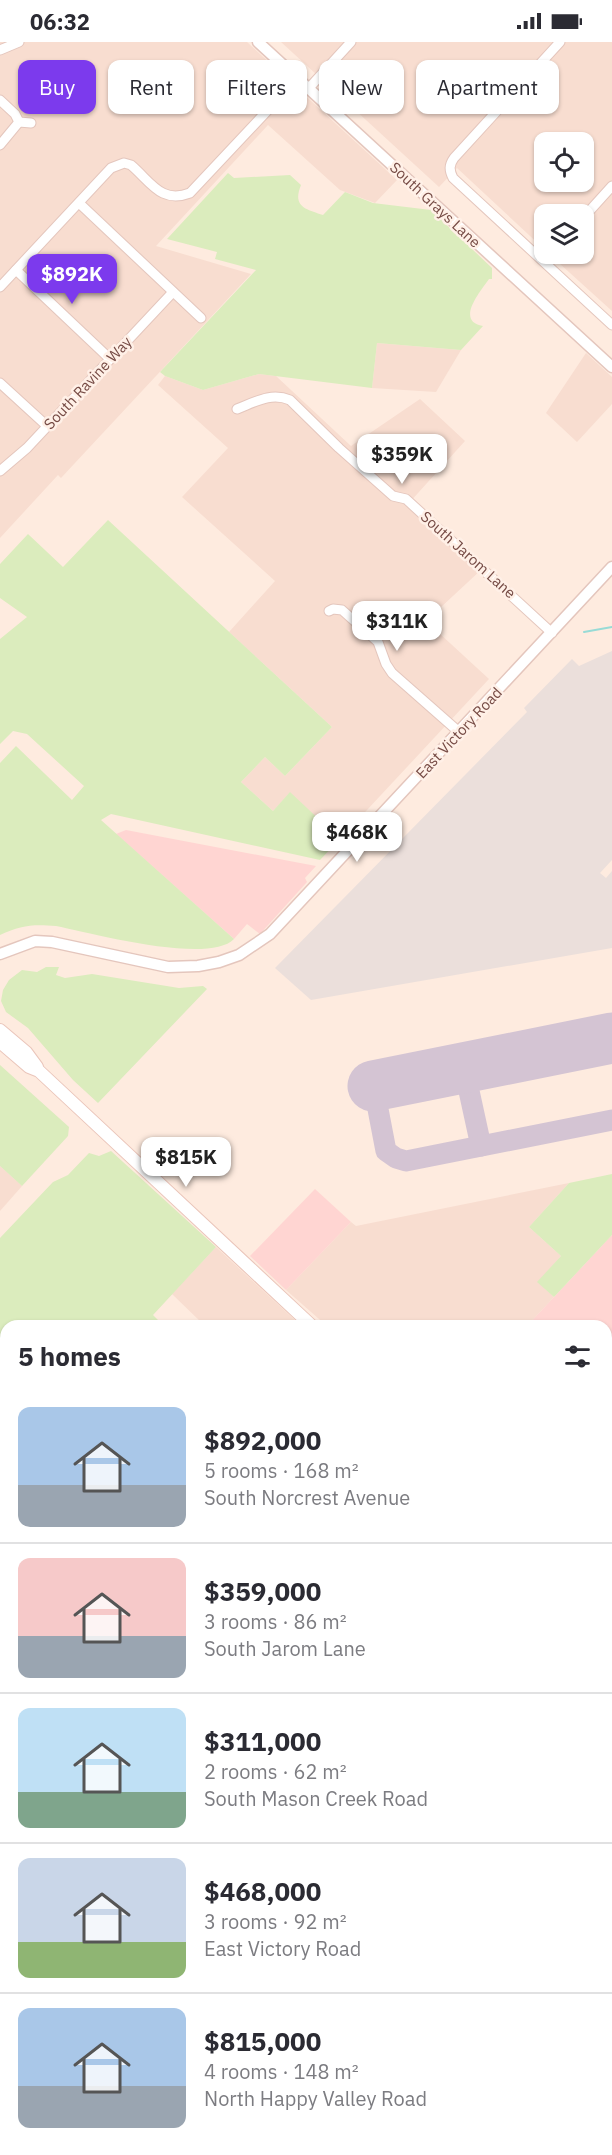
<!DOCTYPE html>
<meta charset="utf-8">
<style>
body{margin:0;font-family:"IBM Plex Sans",sans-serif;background:#f2f2f3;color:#2b2b33;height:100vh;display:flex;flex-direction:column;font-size:22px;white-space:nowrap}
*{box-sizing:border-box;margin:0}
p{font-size:20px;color:#7c7c81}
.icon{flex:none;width:33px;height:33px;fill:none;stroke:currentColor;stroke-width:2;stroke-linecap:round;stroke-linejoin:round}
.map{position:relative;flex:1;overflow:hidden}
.details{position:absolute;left:0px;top:1278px;width:612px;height:836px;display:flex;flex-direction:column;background:#fff;border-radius:18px 18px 0 0;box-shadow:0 2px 4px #0004}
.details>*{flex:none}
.hud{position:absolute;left:18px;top:18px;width:576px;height:54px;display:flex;gap:12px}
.tools{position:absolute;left:534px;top:90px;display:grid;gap:12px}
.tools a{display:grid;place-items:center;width:60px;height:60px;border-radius:12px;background:#fff;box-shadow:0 2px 4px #0004;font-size:30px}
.price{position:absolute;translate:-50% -51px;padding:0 14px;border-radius:12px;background:#fff;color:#222;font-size:20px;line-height:39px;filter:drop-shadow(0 2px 3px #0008)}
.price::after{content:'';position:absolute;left:50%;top:36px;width:18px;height:14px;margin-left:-9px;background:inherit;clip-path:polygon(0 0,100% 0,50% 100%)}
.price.active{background:#7c3aed;color:#fff}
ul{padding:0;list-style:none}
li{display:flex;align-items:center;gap:18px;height:150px;padding:0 18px}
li+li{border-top:2px solid #e1e1e2}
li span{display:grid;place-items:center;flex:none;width:168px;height:120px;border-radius:12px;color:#555}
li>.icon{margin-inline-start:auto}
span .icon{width:72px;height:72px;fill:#fffc;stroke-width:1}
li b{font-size:26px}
h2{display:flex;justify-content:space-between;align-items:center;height:72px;padding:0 18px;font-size:26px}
.tag{padding:0 21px;border-radius:12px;background:#fff;box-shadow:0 2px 4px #0004;font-size:21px;line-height:54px}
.tag.active{background:#7c3aed;color:#fff}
.status{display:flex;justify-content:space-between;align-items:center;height:42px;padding:0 30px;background:#fff;direction:ltr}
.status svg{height:16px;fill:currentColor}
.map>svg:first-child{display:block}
</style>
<div class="status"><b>06:32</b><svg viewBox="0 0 49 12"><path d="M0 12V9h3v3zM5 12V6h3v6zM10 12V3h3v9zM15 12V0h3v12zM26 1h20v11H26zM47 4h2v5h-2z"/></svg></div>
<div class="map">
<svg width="612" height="2113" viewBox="0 0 612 2113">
<rect width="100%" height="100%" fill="#feebdf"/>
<g fill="#f8ddd0" fill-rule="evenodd">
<path d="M0 0H247L397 138 375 161 340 148 268 83 156 204 251 232 61 436 58 433 0 496Z"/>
<path d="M281 0H612V269L549 212H584V172H544V207L457 126 439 145ZM544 100H584V140H544Z"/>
<path d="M377 301 461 308 436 350 372 346Z"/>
<path d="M586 311 612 335V362L577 400 546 371Z"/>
<path d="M259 332 276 334 351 404 420 357 465 399 409 461 481 528 426 579 489 637 340 797 290 751 273 769 241 740 265 715 285 734 332 685 229 590 275 539 182 455 228 406 158 343 165 334 203 348Z"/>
<path d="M0 1124 22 1144 0 1169Z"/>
<path d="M569 1141 529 1185 561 1214 538 1240 554 1255 527 1284H327L286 1248 351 1180 356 1184Z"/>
<path d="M216 1205 297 1280 293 1284H205L172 1252Z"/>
<path d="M0 1301 6 1307V1560L0 1554Z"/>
<path d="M606 1563 612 1568V1686L606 1692Z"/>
<path d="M0 1730 6 1736V1831L0 1838Z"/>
<path d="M612 1731V1848L606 1854V1737Z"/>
<path d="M6 1857V1921L0 1928V1864Z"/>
<path d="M612 1872V2010L606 2015V1878Z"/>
<path d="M2 2027 6 2031V2108H204L210 2113H0V2029Z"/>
<path d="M221 2108H371L366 2113H216Z"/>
<path d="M466 2108H597L603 2113H472Z"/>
</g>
<g fill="#ffd5d2">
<path d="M126 788 316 824 305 836 307 840 260 892 247 882 234 897 116 792Z"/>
<path d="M315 1147 351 1180 286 1248 250 1214Z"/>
<path d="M612 1193V1349L606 1356V1284H527Z"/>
</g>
<path fill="#ebdfdb" d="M612 609V818L600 831 606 836 612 829V906L311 958 275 926 527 670 524 666 572 617 579 624Z"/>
<g fill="#dbecbd">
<path d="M228 131 234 136 290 133 301 143C292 165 306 167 323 173L345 150 373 161 431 168 492 226V237H489C480 250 455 279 483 284L461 308 377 301 372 346 259 332 203 348 165 334 160 330 256 228 215 217 217 210 167 197Z"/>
<path d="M108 478 332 685 285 734 265 715 241 740 273 769 290 750 340 797 320 818 111 772 101 778 234 897C209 923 91 891 56 884 33 882 21 883 0 893V721L16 704 72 758 84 744 27 692 13 689 0 702V597L27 575 0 556V522L28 492 63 525Z"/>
<path d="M46 925H59L56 933 65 936 92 932 179 946 203 944 207 947 98 1061 73 1038 28 986 6 970 1 959 3 948 9 938 22 928 37 930Z"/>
<path d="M0 1023 69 1085 68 1094 22 1144 0 1124Z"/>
<path d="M111 1109 216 1205 153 1273 164 1284H6V1307L0 1301V1196L53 1140 68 1133 89 1111 99 1114Z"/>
<path d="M612 1132V1193L554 1255 537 1240 561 1214 529 1185 569 1141Z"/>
</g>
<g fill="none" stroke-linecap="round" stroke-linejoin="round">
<path stroke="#98dbd6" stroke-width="2" d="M584 590 612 585"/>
<g stroke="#d4c4d3" stroke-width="21">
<path d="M464 1026 481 1104"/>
<path d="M383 1042 377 1062 386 1109 396 1116 406 1119 612 1078"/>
</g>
<path stroke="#d4c4d3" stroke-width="51" d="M373 1044 612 996"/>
<defs>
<g id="minor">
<path d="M560 0 454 116C449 123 449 128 453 136L612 283"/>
<path d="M0 8 19 0"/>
<path d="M309 46 351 0"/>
<path d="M0 58 15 72 19 80"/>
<path d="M19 80 31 81"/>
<path d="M0 103 19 80"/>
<path d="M79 161 201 276"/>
<path d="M584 175 612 144"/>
<path d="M16 228 110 317"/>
<path d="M0 245 111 126 124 121 131 123C151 140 161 162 190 151L298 36"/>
<path d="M0 341 47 384"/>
<path d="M237 367C255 360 271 350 290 358L339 406 393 454 406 457 552 591"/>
<path d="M0 429 27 406 173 250"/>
<path d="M329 569 333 567 342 568 378 600 386 622 392 631 459 690"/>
<path d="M0 1360 6 1366"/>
<path d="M0 1453 6 1463"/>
<path d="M0 1853 6 1846"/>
<path d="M606 1867 612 1860"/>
<path d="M144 2113 151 2108"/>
<path d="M378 2113 383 2108"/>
</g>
<g id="tertiary">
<path d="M258 0 612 325"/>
<path d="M0 912 35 899 52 900 168 925 198 924 219 920 239 913 270 892 612 525"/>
</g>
<g id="secondary">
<path d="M0 988 26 1010 37 1025"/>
<path d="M0 1000 29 1025 39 1029 312 1284"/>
<path d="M606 1554 612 1559"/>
</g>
</defs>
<use href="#minor" stroke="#e4c6bd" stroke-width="11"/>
<use href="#tertiary" stroke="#e4c6bd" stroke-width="13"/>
<use href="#secondary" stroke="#eac5ba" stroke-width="14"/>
<use href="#minor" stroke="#fff" stroke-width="9"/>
<use href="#tertiary" stroke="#fff" stroke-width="10"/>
<use href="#secondary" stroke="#fff" stroke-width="12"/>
</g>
<g text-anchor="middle" stroke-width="5" stroke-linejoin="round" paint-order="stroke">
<g font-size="15" fill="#764b45" stroke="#fff0e7">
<text transform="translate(435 163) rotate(43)" y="5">South Grays Lane</text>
<text transform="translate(88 341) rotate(-47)" y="5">South Ravine Way</text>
<text transform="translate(468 513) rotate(42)" y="5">South Jarom Lane</text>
<text transform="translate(459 691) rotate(-47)" y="5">East Victory Road</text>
</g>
</g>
</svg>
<div class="tools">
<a><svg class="icon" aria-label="locate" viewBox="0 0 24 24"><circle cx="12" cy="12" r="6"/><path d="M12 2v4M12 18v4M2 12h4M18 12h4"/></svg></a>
<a><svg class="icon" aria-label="layers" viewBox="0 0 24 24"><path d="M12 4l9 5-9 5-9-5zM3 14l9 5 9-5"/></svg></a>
</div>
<b class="price active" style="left:72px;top:263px">$892K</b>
<b class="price" style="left:402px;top:443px">$359K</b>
<b class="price" style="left:397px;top:610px">$311K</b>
<b class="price" style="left:357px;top:821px">$468K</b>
<b class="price" style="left:186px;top:1146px">$815K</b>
<div class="hud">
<a class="tag active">Buy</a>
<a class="tag">Rent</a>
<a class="tag">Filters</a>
<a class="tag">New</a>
<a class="tag">Apartment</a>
</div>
<section class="details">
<h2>5 homes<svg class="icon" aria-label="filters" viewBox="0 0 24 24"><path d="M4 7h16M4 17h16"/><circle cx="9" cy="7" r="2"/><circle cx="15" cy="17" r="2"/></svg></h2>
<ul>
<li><span style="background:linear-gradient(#a9c7e8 65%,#9aa5b1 0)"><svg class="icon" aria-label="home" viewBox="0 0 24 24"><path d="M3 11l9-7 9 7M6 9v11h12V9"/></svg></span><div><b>$892,000</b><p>5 rooms · 168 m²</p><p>South Norcrest Avenue</p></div></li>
<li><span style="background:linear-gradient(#f6c9c9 65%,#9aa5b1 0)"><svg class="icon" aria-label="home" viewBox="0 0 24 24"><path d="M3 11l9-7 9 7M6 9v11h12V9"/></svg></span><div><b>$359,000</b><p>3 rooms · 86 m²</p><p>South Jarom Lane</p></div></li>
<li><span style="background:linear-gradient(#bfe0f5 70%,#7fa58c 0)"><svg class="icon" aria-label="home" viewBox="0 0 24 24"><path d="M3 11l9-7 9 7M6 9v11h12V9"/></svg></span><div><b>$311,000</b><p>2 rooms · 62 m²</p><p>South Mason Creek Road</p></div></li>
<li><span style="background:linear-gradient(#c9d6e8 70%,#8fb573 0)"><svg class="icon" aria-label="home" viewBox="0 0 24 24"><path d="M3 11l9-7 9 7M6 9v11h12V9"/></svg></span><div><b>$468,000</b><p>3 rooms · 92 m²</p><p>East Victory Road</p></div></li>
<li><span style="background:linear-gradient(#a9c7e8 65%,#9aa5b1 0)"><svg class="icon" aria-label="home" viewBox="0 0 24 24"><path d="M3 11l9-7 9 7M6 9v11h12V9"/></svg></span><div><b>$815,000</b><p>4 rooms · 148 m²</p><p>North Happy Valley Road</p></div></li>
</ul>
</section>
</div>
